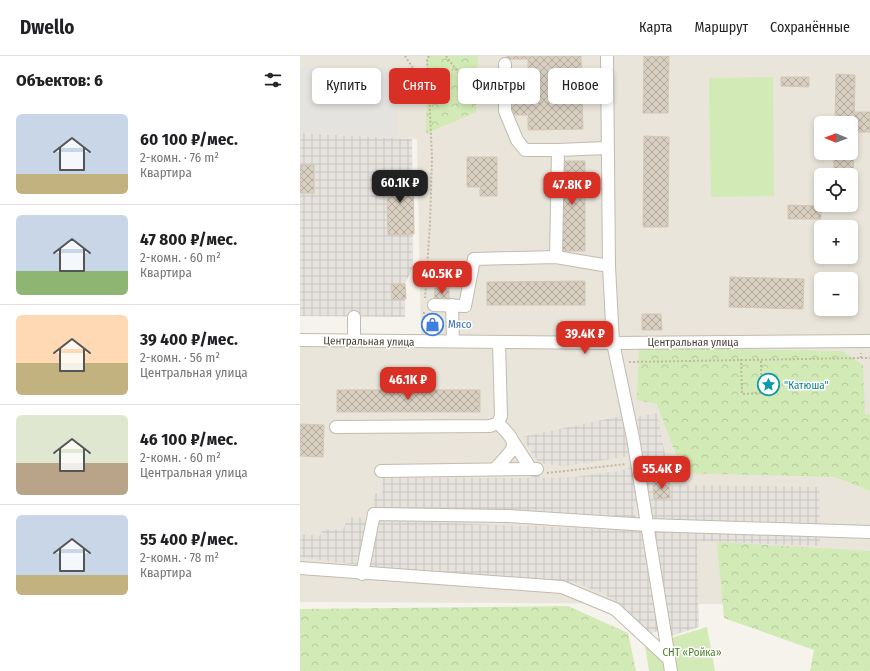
<!DOCTYPE html>
<html lang="ru">
<meta charset="utf-8">
<style>
body{margin:0;font-family:"Fira Sans Condensed",sans-serif;background:#f6f6f6;color:#202124;height:100vh;display:flex;flex-direction:column;font-size:15px;white-space:nowrap}
*{box-sizing:border-box;margin:0}
p{font-size:13px;color:#757577}
.icon{flex:none;width:22px;height:22px;fill:none;stroke:currentColor;stroke-width:2;stroke-linecap:round;stroke-linejoin:round}
.map{position:relative;flex:1;overflow:hidden}
.panel{display:flex;flex-direction:column;background:#fff;width:300px}
.panel>*{flex:none}
.hud{position:absolute;left:12px;top:12px;width:380px;height:36px;display:flex;gap:8px}
.needle{width:26px;rotate:271deg}
.buttons{position:absolute;left:514px;top:60px;display:grid;gap:8px}
.buttons a{display:grid;place-items:center;width:44px;height:44px;border-radius:6px;background:#fff;box-shadow:0 2px 6px #0003;font-size:20px}
.price{position:absolute;translate:-50% -34px;padding:0 9px;border-radius:8px;background:#d93025;color:#fff;font-size:13px;line-height:26px;filter:drop-shadow(0 1px 2px #0008)}
.price::after{content:'';position:absolute;left:50%;top:24px;width:12px;height:9px;margin-left:-6px;background:inherit;clip-path:polygon(0 0,100% 0,50% 100%)}
.price.selected{background:#222;color:#fff}
ul{padding:0;list-style:none}
li{display:flex;align-items:center;gap:12px;height:100px;padding:0 16px}
li+li{border-top:1px solid #e0e0e0}
li span{display:grid;place-items:center;flex:none;width:112px;height:80px;border-radius:6px;color:#555}
li>.icon{margin-inline-start:auto}
span .icon{width:48px;height:48px;fill:#fffc;stroke-width:1}
li b{font-size:17px}
h2{display:flex;justify-content:space-between;align-items:center;height:48px;padding:0 16px;font-size:17px}
.tag{padding:0 14px;border-radius:6px;background:#fff;box-shadow:0 2px 6px #0003;font-size:14px;line-height:36px}
.tag.selected{background:#d93025;color:#fff}
header{display:flex;align-items:center;gap:24px;box-sizing:border-box;height:56px;padding:0 20px;background:#fff;border-bottom:1px solid #e0e0e0}
header strong{font-size:19px}
nav{display:flex;gap:22px;margin-inline-start:auto;font-size:14px}
main{display:flex;flex:1;min-height:0}
.map>svg:first-child{display:block}
</style>
<header>
<strong>Dwello</strong>
<nav><a>Карта</a><a>Маршрут</a><a>Сохранённые</a></nav>
</header>
<main>
<section class="panel">
<h2>Объектов: 6<svg class="icon" aria-label="filters" viewBox="0 0 24 24"><path d="M4 7h16M4 17h16"/><circle cx="9" cy="7" r="2"/><circle cx="15" cy="17" r="2"/></svg></h2>
<ul>
<li><span style="background:linear-gradient(#c9d6e8 75%,#c2b280 0)"><svg class="icon" aria-label="home" viewBox="0 0 24 24"><path d="M3 11l9-7 9 7M6 9v11h12V9"/></svg></span><div><b>60 100 ₽/мес.</b><p>2-комн. · 76 m²</p><p>Квартира</p></div></li>
<li><span style="background:linear-gradient(#c9d6e8 70%,#8fb573 0)"><svg class="icon" aria-label="home" viewBox="0 0 24 24"><path d="M3 11l9-7 9 7M6 9v11h12V9"/></svg></span><div><b>47 800 ₽/мес.</b><p>2-комн. · 60 m²</p><p>Квартира</p></div></li>
<li><span style="background:linear-gradient(#ffd9b3 60%,#c2b280 0)"><svg class="icon" aria-label="home" viewBox="0 0 24 24"><path d="M3 11l9-7 9 7M6 9v11h12V9"/></svg></span><div><b>39 400 ₽/мес.</b><p>2-комн. · 56 m²</p><p>Центральная улица</p></div></li>
<li><span style="background:linear-gradient(#dfe7d0 60%,#b9a48a 0)"><svg class="icon" aria-label="home" viewBox="0 0 24 24"><path d="M3 11l9-7 9 7M6 9v11h12V9"/></svg></span><div><b>46 100 ₽/мес.</b><p>2-комн. · 60 m²</p><p>Центральная улица</p></div></li>
<li><span style="background:linear-gradient(#c9d6e8 75%,#c2b280 0)"><svg class="icon" aria-label="home" viewBox="0 0 24 24"><path d="M3 11l9-7 9 7M6 9v11h12V9"/></svg></span><div><b>55 400 ₽/мес.</b><p>2-комн. · 78 m²</p><p>Квартира</p></div></li>
</ul>
</section>
<div class="map">
<svg width="570" height="615" viewBox="0 0 570 615">
<defs>
<pattern id="industrial-grid" width="8" height="8" patternUnits="userSpaceOnUse"><rect width="8" height="8" fill="#e6e2dd"/><path d="M0 4h8M4 0v8" fill="none" stroke="#c7c3be"/></pattern>
<pattern id="forest-crowns" width="20" height="18" patternUnits="userSpaceOnUse"><rect width="20" height="18" fill="#d2eab5"/><path d="M2 6a3 3 0 1 1 6 0M12 15a3 3 0 1 1 6 0" fill="none" stroke="#b6ca9c"/></pattern>
<pattern id="building-cross-hatch" width="8" height="8" patternUnits="userSpaceOnUse"><rect width="8" height="8" fill="#d8cfc1"/><path d="M0 0l8 8M0 8l8-8" fill="none" stroke="#b1aa9e"/></pattern>
</defs>
<rect width="100%" height="100%" fill="#f6f3ec"/>
<path fill="#eae5da" fill-rule="evenodd" d="M0 0H570V549L0 546V278H121L117 83 0 77ZM521 67H551V97H521ZM521 119H551V149H521ZM521 171H551V201H521ZM521 223H551V253H521Z"/>
<g fill="url(#industrial-grid)">
<path d="M0 77 112 83 113 211 105 228V261L0 260Z"/>
<path d="M357 357 371 429 519 431 520 490 397 485 399 571 371 580 337 361Z"/>
<path d="M321 360 331 400 264 410 239 407 222 381Z"/>
<path d="M332 411 338 445 332 446 336 463 313 462V459L242 462 121 456 74 451V438L82 437 83 422H231V419H239L240 422 274 421 320 415Z"/>
<path d="M48 461 66 462 59 509 0 501V478L20 480 23 473 43 474Z"/>
<path d="M80 464 342 475 360 574 350 578 305 538 276 527 68 513Z"/>
</g>
<g fill="#d2eab5">
<path d="M473 21 474 140 411 141 409 22Z"/>
<path d="M407 571 415 615H349L345 590Z"/>
</g>
<g fill="url(#forest-crowns)">
<path d="M127 0H178L176 56 126 78Z"/>
<path d="M339 292 542 295 563 309 565 358 570 359V435L535 421 383 417 357 348 337 344Z"/>
<path d="M417 486 570 495V615H510L514 594 424 562Z"/>
<path d="M268 550 328 577 336 615H0V553Z"/>
</g>
<path fill="#e5e3e0" d="M0 11 97 13V82L0 77Z"/>
<g fill="url(#building-cross-hatch)" stroke="#d3c7b4">
<path d="M207 0H281L283 73 228 74V59H212L211 25H228V3H207Z"/>
<path d="M344 0H369L368 57H343Z"/>
<path d="M536 18 555 19 553 127H551V119H534V97H551V67H535Z"/>
<path d="M481 21H509V31L481 30Z"/>
<rect x="554" y="56" width="16" height="20"/>
<path d="M344 80 369 81 368 171H343Z"/>
<path d="M167 101H197V140H180V131H167Z"/>
<rect x="260" y="105" width="25" height="90"/>
<rect x="0" y="109" width="14" height="28"/>
<path d="M87 118H113L114 178 88 179 87 135H79V128H87Z"/>
<path d="M488 149 521 150V163H488Z"/>
<path d="M430 221 504 223 503 253 429 251Z"/>
<path d="M285 225V249H187V226Z"/>
<path d="M91 228H105L106 243 92 244Z"/>
<path d="M135 232H149V247L134 246Z"/>
<path d="M342 258H361L362 274H342Z"/>
<rect x="37" y="334" width="143" height="22"/>
<path d="M0 368 24 369 23 401 0 400Z"/>
<path d="M369 425 370 442 354 443 353 426Z"/>
</g>
<g fill="none" stroke-linecap="round" stroke-linejoin="round">
<defs>
<g id="minor">
<path d="M307 0 309 210 313 287 333 382 371 615"/>
<path d="M205 8V55L217 84 225 94H258"/>
<path d="M256 201 258 94 306 92"/>
<path d="M134 249 165 250 174 203 256 201 309 210"/>
<path d="M152 249 153 285"/>
<path d="M0 284 313 287 570 285"/>
<path d="M54 284V261"/>
<path d="M36 371 190 370 198 367 201 360 199 286"/>
<path d="M214 387 231 413"/>
<path d="M195 413C215 390 222 391 198 367"/>
<path d="M81 415 237 413"/>
<path d="M0 512 262 531 315 553 369 603"/>
<path d="M62 518 74 458 208 460 348 469 570 476"/>
</g>
</defs>
<use href="#minor" stroke="#c2bbae" stroke-width="14"/>
<g stroke="#c4b79f" stroke-width="2" stroke-dasharray="2 2" stroke-linecap="butt">
<path d="M105 0 129 36 132 101 130 168 125 242"/>
<path d="M129 0 127 4 129 35"/>
<path d="M146 0 164 24 193 29"/>
<path d="M124 260 128 262"/>
<path d="M123 274 124 256"/>
<path d="M561 302H570"/>
<path d="M441 303 442 338 461 337V303"/>
<path d="M329 306 561 302V297"/>
<path d="M247 417 326 408"/>
</g>
<use href="#minor" stroke="#fff" stroke-width="12"/>
</g>
<defs>
<symbol id="shop-ring" viewBox="-11 -11 22 22"><circle r="9.5" fill="#fff" stroke="#3f7fe0" stroke-width="1.5"/><path d="M-5-2.5h2.3a2.7 3.5 0 0 1 5.4 0H5L5.5 6h-11ZM-1.5-2.5h3a1.5 2.3 0 0 0-3 0Z" fill="#3f7fe0"/></symbol>
<symbol id="sight-ring" viewBox="-11 -11 22 22"><circle r="9.5" fill="#fff" stroke="#0f9aa8" stroke-width="1.5"/><path d="M0-6L1.8-2.2L6-1.7L2.9 1.2L3.7 5.4L0 3.3L-3.7 5.4L-2.9 1.2L-6-1.7L-1.8-2.2Z" fill="#0f9aa8"/></symbol>
</defs>
<g fill-rule="evenodd">
<use href="#shop-ring" x="120" y="256" width="25" height="25"/>
<use href="#sight-ring" x="456" y="316" width="25" height="25"/>
</g>
<g text-anchor="middle" stroke-width="3" stroke-linejoin="round" paint-order="stroke">
<g font-size="11" fill="#366cbe" stroke="#fff" text-anchor="start">
<text x="148" y="272">Мясо</text>
</g>
<g font-size="11" fill="#4b4439" stroke="#fff">
<text transform="translate(69 285) rotate(1)" y="4">Центральная улица</text>
<text x="393" y="290">Центральная улица</text>
</g>
<g font-size="11" fill="#0d838f" stroke="#fff" text-anchor="start">
<text x="484" y="333">"Катюша"</text>
</g>
<g font-size="11" fill="#4a7f2a" stroke="#fff">
<text x="392" y="600">СНТ «Ройка»</text>
</g>
</g>
</svg>
<div class="buttons">
<a><svg class="needle" viewBox="-14 -14 28 28"><path d="M0-13l5 13h-10z" fill="#e53935"/><path d="M0 13l5-13h-10z" fill="#757577"/></svg></a>
<a><svg class="icon" aria-label="locate" viewBox="0 0 24 24"><circle cx="12" cy="12" r="6"/><path d="M12 2v4M12 18v4M2 12h4M18 12h4"/></svg></a>
<a>+</a>
<a>−</a>
</div>
<b class="price selected" style="left:100px;top:148px">60.1K ₽</b>
<b class="price" style="left:272px;top:150px">47.8K ₽</b>
<b class="price" style="left:142px;top:239px">40.5K ₽</b>
<b class="price" style="left:285px;top:299px">39.4K ₽</b>
<b class="price" style="left:108px;top:345px">46.1K ₽</b>
<b class="price" style="left:362px;top:434px">55.4K ₽</b>
<div class="hud">
<a class="tag">Купить</a>
<a class="tag selected">Снять</a>
<a class="tag">Фильтры</a>
<a class="tag">Новое</a>
</div>
</div>
</main>
